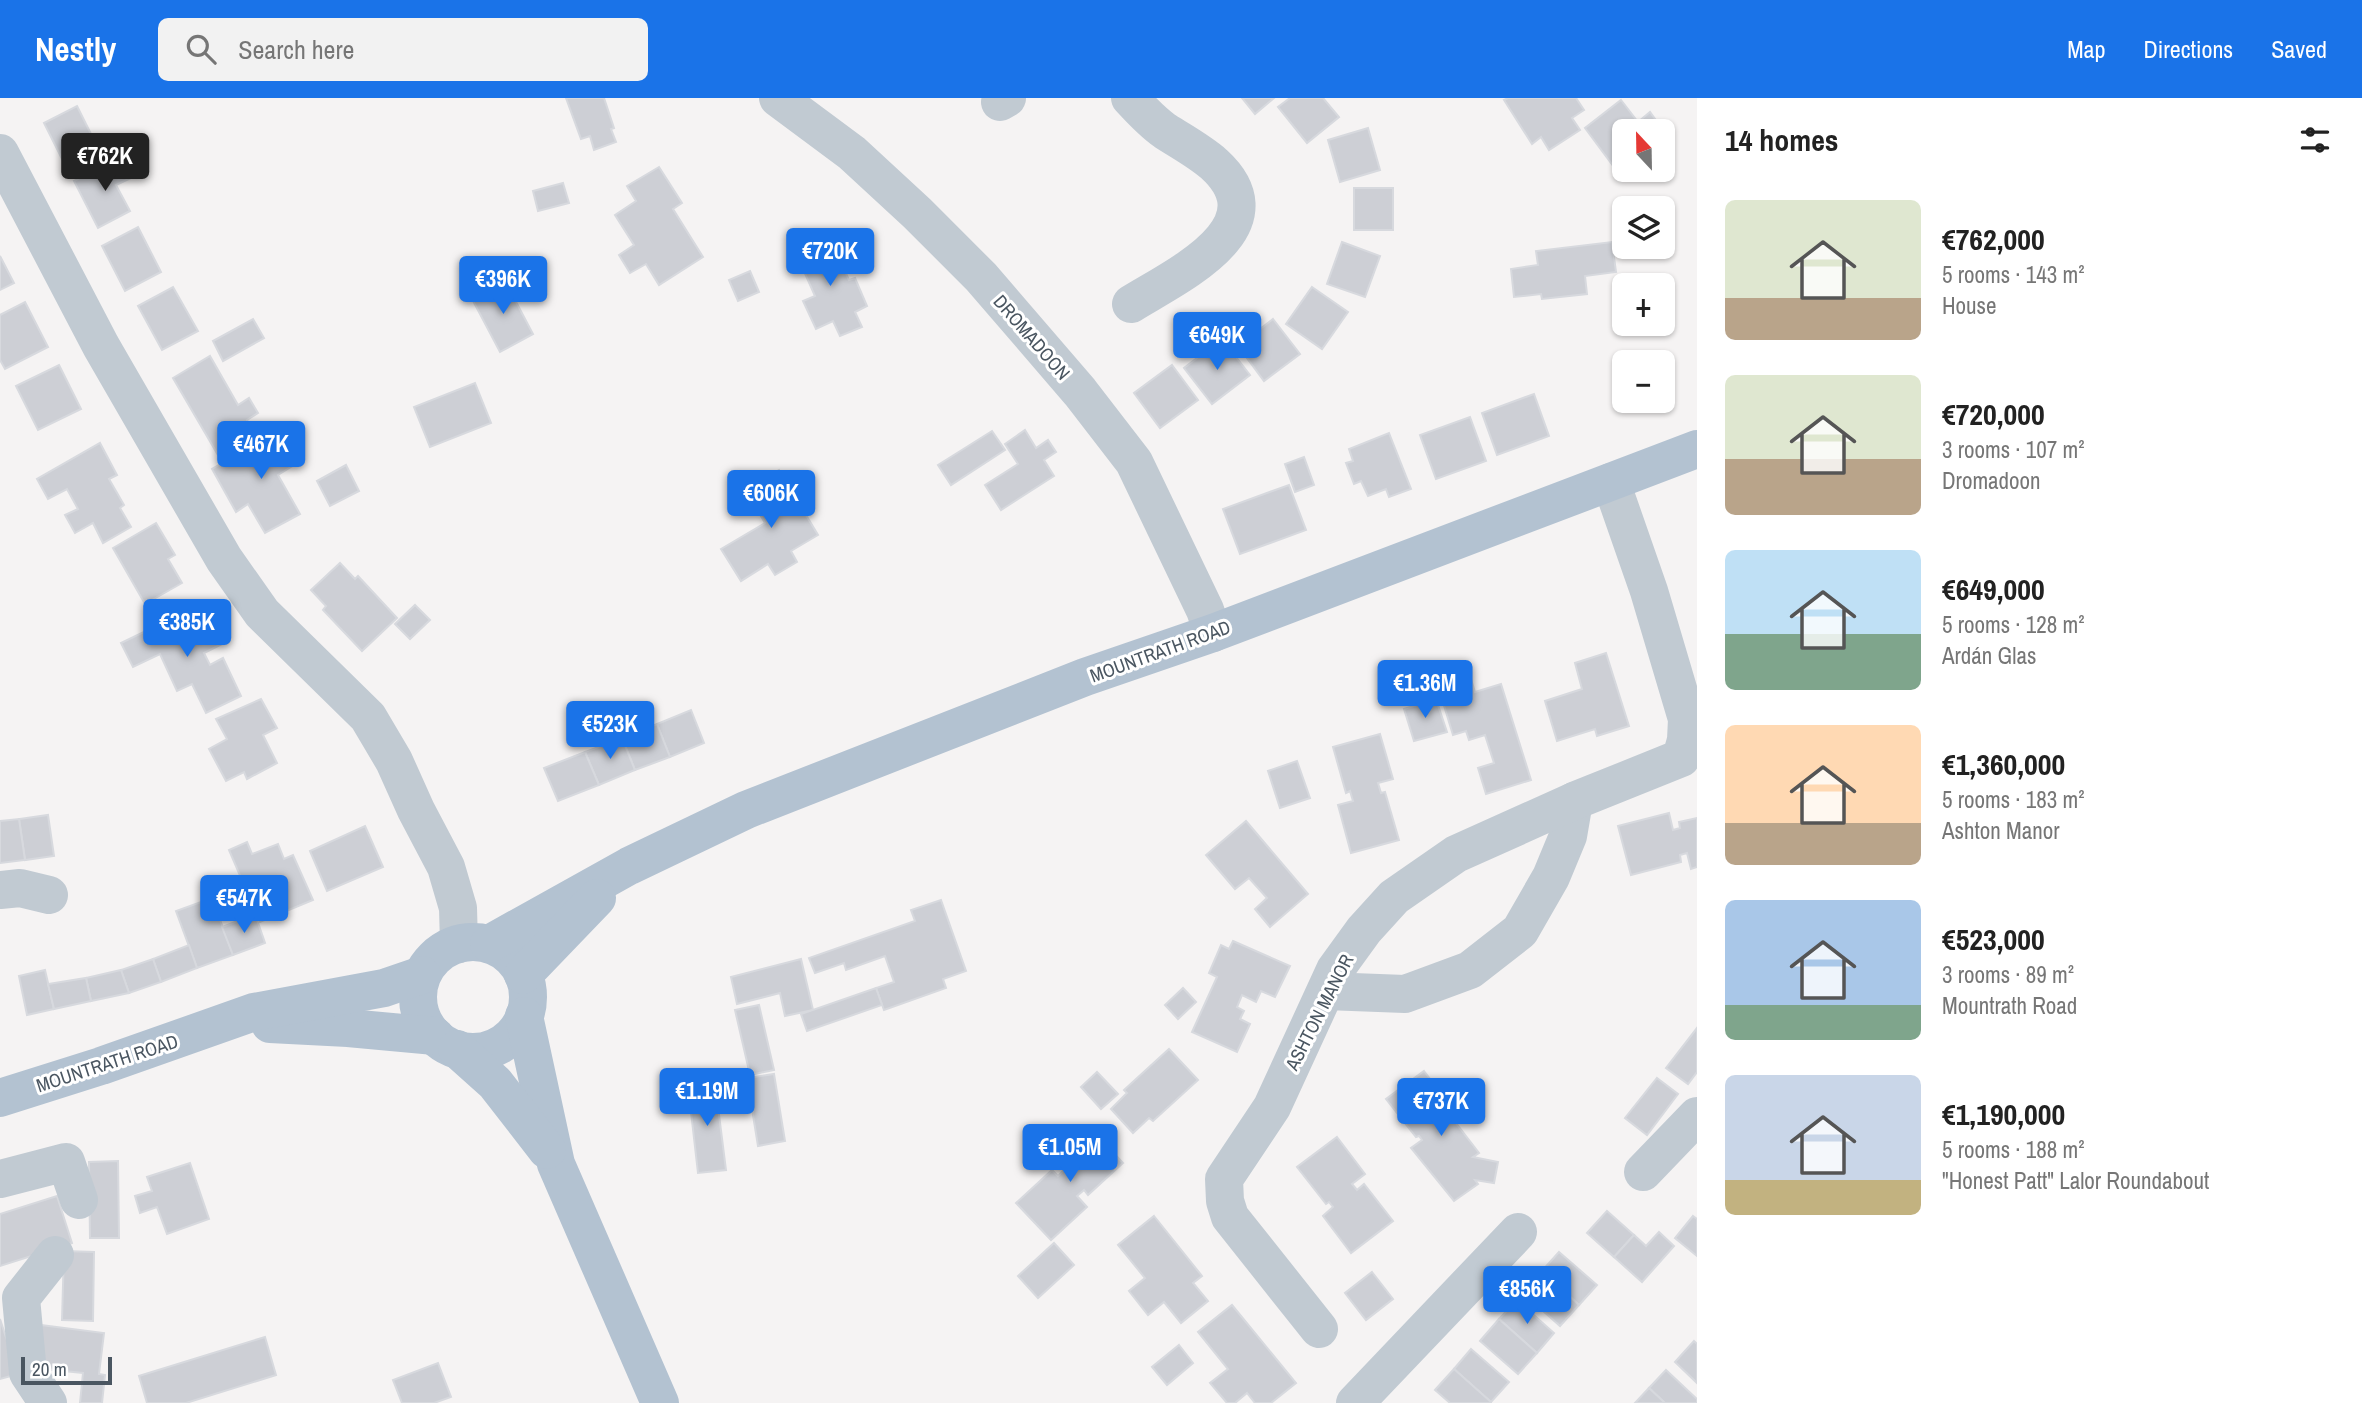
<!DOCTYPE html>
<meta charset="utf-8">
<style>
body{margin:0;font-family:"Archivo Narrow",sans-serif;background:#f2f2f2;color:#222;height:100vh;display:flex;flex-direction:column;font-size:26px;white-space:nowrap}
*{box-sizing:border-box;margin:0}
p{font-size:23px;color:#767676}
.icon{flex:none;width:38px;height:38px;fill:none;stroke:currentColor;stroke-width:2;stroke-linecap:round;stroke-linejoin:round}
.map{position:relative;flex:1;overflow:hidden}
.side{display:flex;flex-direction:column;background:#fff;width:665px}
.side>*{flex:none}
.needle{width:46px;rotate:338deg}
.tools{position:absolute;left:1612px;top:21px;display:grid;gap:14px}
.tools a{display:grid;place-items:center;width:63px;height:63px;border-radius:10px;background:#fff;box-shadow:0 2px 5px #0004;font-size:35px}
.scale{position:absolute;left:21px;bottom:18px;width:91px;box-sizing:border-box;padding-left:7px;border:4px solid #4a5661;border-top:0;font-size:19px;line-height:24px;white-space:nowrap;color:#4a5661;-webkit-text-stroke:5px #fff;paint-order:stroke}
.price{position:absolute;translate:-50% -60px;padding:0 16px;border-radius:7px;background:#1a73e8;color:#fff;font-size:23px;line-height:46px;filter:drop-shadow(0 2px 4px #0008)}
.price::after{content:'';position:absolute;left:50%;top:42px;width:21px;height:16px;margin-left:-10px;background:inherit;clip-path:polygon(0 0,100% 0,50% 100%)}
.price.active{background:#222;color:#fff}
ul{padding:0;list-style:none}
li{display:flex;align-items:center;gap:21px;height:175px;padding:0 28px}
li span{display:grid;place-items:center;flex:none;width:196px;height:140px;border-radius:10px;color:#555}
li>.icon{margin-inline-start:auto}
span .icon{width:84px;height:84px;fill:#fffc;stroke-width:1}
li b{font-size:30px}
h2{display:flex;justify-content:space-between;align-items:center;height:84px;padding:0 28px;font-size:30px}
header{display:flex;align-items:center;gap:42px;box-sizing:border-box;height:98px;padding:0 35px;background:#1a73e8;color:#fff}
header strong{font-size:33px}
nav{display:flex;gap:38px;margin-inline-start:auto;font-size:24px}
.search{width:490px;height:63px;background:#f2f2f2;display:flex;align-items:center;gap:18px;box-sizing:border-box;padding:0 24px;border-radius:10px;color:#767676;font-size:26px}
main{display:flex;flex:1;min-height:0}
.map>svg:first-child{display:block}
</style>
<header>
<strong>Nestly</strong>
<div class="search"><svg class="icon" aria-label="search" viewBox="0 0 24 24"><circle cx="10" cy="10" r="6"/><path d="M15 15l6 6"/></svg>Search here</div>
<nav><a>Map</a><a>Directions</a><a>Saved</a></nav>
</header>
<main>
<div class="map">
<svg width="1697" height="1305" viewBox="0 0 1697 1305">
<rect width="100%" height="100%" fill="#f5f3f3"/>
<g fill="#cdcfd5" stroke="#d7d9de" stroke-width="2">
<path d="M566 0H604L614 30 611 31 616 44 594 52 590 38 581 41Z"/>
<path d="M1242 0H1274L1255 16Z"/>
<path d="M1290 0H1323L1339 19 1307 45 1278 9Z"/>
<path d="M1508 0H1576L1584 12 1572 20 1580 32 1549 52 1541 39 1532 46 1504 2Z"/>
<path d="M1621 2 1638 24 1650 14 1663 32 1624 33V61L1614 69 1585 30Z"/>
<path d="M77 8 97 48 64 65 44 25Z"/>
<path d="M1368 30 1380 72 1340 84 1328 42Z"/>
<path d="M124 62 133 79 116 87 130 113 98 130 74 83 106 66 108 71Z"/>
<path d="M659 69 682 105 673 111 703 159 659 187 646 166 630 175 619 157 634 147 615 117 636 103 627 88Z"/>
<path d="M563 85 569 105 538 113 533 93Z"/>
<rect x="1354" y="90" width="39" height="42"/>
<path d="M138 129 161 174 125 193 102 148Z"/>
<path d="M829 138 849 182 855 180 867 208 855 214 862 229 840 238 833 223 816 231 803 203 815 198 795 153Z"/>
<path d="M1342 144 1380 158 1365 199 1327 186Z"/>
<path d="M1612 144 1616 174 1585 178 1587 196 1542 201 1541 196 1514 199 1511 171 1538 167 1536 153Z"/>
<path d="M0 158 14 185 0 192Z"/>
<path d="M750 173 759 194 738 203 729 182Z"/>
<path d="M505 183 533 236 500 254 472 201Z"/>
<path d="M173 189 198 233 162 252 138 208Z"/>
<path d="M1312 189 1348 214 1322 251 1286 226Z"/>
<path d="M25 204 48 249 5 271 0 262V217Z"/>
<path d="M253 221 264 240 223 263 213 243Z"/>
<path d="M1273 221 1300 256 1264 283 1238 248Z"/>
<path d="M1222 241 1250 277 1212 306 1184 270Z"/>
<path d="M210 258 238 307 249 300 258 315 247 322 254 335 218 357 173 280Z"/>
<path d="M59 267 81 311 38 332 16 288Z"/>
<path d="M1172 267 1198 302 1160 330 1134 295Z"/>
<path d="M475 285 491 325 430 349 414 309Z"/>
<path d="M1534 296 1549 338 1497 357 1482 315Z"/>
<path d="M1470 319 1486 363 1436 381 1420 337Z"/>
<path d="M281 332 299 364 278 377 300 416 265 435 248 406 236 414 212 371Z"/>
<path d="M1025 332 1036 350 1048 342 1056 354 1044 362 1054 378 1001 412 985 387 1018 366 1005 346Z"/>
<path d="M992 333 1005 352 951 387 938 367Z"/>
<path d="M1389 335 1411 391 1389 399 1386 391 1368 398 1361 383 1354 386 1346 365 1353 363 1349 351Z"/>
<path d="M100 345 117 377 109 381 124 407 120 410 131 429 103 445 93 425 75 435 65 417 78 411 67 391 48 401 37 381Z"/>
<path d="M1304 359 1314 387 1295 394 1285 366Z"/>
<path d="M346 367 359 393 330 408 317 383Z"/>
<path d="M779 372 818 437 791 453 797 464 775 477 768 466 741 483 721 451 765 425 745 391Z"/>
<path d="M1289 387 1306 432 1240 456 1223 411Z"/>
<path d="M156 425 175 457 168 461 182 485 145 506 113 450Z"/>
<path d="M340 465 355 481 358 478 397 520 362 553 323 512 326 508 311 492Z"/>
<path d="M415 507 430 522 410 541 395 526Z"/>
<path d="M187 513 196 533 214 524 224 545 204 555 210 567 223 560 241 598 206 615 192 586 177 593 160 556 133 569 121 545Z"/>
<path d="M1606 555 1629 628 1597 638 1595 631 1557 643 1545 603 1582 591 1575 565Z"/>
<path d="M1470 578 1475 594 1501 586 1531 682 1486 696 1478 670 1494 665 1485 637 1469 642 1466 633 1453 637 1438 588Z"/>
<path d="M261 601 277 630 263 637 277 665 247 681 244 674 226 683 209 651 227 641 216 621Z"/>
<path d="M1436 601 1447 634 1414 643 1404 611Z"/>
<path d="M691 612 704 645 670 659 657 626Z"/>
<path d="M657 626 670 659 635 672 622 640Z"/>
<path d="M1380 636 1393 681 1378 685 1381 695 1385 694 1399 742 1351 755 1338 707 1353 703 1350 693 1346 695 1333 649Z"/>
<path d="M622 640 635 672 599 687 585 654Z"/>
<path d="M585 654 599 687 558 703 544 670Z"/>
<path d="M1297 663 1310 700 1280 710 1268 673Z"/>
<path d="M1669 715 1673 732 1680 730 1679 724 1697 720V769L1691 771 1687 755 1680 757 1681 764 1631 777 1618 728Z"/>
<path d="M48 717 54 758 25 762 19 721Z"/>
<path d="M19 721 25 762 0 765V723Z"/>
<path d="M1246 723 1308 796 1270 829 1255 811 1267 800 1249 780 1235 791 1206 757Z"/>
<path d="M365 728 383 769 327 793 310 753Z"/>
<path d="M247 744 252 756 278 746 284 761 293 757 313 802 260 824 229 752Z"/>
<path d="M212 800 233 857 197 870 176 813Z"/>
<path d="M941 802 966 873 943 881 946 890 884 912 876 890 894 884 885 858 846 872 844 865 815 875 809 860 915 823 911 812Z"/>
<path d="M255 816 265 845 233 857 222 829Z"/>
<path d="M1233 843 1290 868 1275 899 1261 893 1256 904 1242 897 1237 909 1244 913 1240 921 1250 926 1237 954 1192 934 1217 879 1209 875 1221 847 1229 851Z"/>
<path d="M189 847 197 870 161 884 153 861Z"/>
<path d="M153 861 161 884 129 895 121 872Z"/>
<path d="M801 861 813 912 785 918 780 895 737 906 731 879Z"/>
<path d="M45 872 54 911 27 917 19 878Z"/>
<path d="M121 872 129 895 91 903 86 880Z"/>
<path d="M86 880 91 903 54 911 48 886Z"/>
<path d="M876 890 882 907 807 933 801 916Z"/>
<path d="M1183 890 1196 904 1178 921 1165 907Z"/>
<path d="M759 907 774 972 750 977 735 912Z"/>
<path d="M1697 930V974L1688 986 1666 970Z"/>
<path d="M1169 951 1198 982 1153 1023 1149 1020 1133 1035 1111 1011 1127 995 1124 992Z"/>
<path d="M1424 973 1453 1011 1442 1019 1446 1025 1452 1020 1479 1055 1473 1059 1498 1064 1494 1085 1475 1082 1478 1086 1454 1103 1411 1050 1422 1042 1419 1038 1416 1039 1386 1001Z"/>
<path d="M1097 974 1118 996 1101 1011 1081 989Z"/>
<path d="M774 976 785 1043 758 1048 747 980Z"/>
<path d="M1657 980 1678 996 1647 1037 1625 1020Z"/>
<path d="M715 985 726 1072 698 1075 688 988Z"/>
<path d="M1089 1029 1123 1065 1088 1097 1084 1092 1077 1098 1087 1109 1051 1142 1016 1105 1052 1072 1058 1078 1065 1071 1055 1060Z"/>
<path d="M1337 1039 1365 1076 1352 1086 1357 1092 1364 1086 1393 1123 1351 1155 1323 1118 1333 1109 1329 1104 1326 1106 1297 1069Z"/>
<path d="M118 1063 119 1140H90L89 1064Z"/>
<path d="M190 1065 209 1121 167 1136 157 1109 140 1115 135 1098 152 1093 147 1079Z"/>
<path d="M57 1098 72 1145 0 1168V1116Z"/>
<path d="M1607 1113 1634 1137 1614 1159 1587 1135Z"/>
<path d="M1154 1118 1202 1178 1193 1185 1208 1203 1181 1225 1164 1204 1148 1217 1129 1193 1145 1180 1118 1147Z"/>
<path d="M1693 1118 1697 1121V1158L1675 1140Z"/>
<path d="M1659 1134 1674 1148 1642 1184 1614 1159 1634 1137 1646 1148Z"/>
<path d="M1054 1145 1074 1167 1038 1200 1018 1178Z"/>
<path d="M64 1153 94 1154 93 1223 62 1222Z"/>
<path d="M1559 1154 1597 1187 1579 1207 1542 1173Z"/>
<path d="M1542 1173 1579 1207 1560 1228 1523 1195Z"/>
<path d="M1372 1174 1393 1201 1366 1222 1345 1195Z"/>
<path d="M1517 1202 1554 1235 1537 1255 1499 1221Z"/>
<path d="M1232 1207 1296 1285 1271 1305H1255L1247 1295 1235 1305H1227L1210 1285 1228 1271 1198 1234Z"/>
<path d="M0 1221 18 1276 0 1281Z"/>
<path d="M1499 1221 1537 1255 1518 1276 1480 1243Z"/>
<path d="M41 1227 104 1235 99 1276 105 1277 102 1305H80L83 1275 35 1270Z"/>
<path d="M265 1239 276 1277 186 1305H147L139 1278Z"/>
<path d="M1694 1243 1697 1246V1285L1675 1264Z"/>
<path d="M1179 1247 1193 1265 1167 1287 1152 1269Z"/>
<path d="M1471 1251 1509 1284 1491 1304 1454 1271Z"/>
<path d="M438 1265 451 1299 434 1305H402L393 1282Z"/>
<path d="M1454 1271 1491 1304V1305H1450L1435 1292Z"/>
<path d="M1666 1272 1697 1301V1305H1665L1649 1290Z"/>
<path d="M1649 1290 1665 1305H1635Z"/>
</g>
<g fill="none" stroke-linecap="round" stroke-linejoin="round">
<g stroke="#c1cad2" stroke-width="38">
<path d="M778 0 852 55 917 115 981 179 1080 294 1134 364 1205 512 1213 535"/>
<path d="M1130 0C1141 12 1152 24 1165 33 1182 44 1199 53 1214 66 1283 129 1176 178 1131 206"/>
<path d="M1000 4 1007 0"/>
<path d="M0 55 101 248 224 461 262 515 368 619 394 663 416 712 446 769 458 810 459 846"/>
<path d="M0 792 20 790 49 797"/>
<path d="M1326 893 1405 896 1470 872 1520 833 1551 779 1568 738 1574 703"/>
<path d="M1643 1074 1697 1018"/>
<path d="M0 1081 66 1064 79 1102"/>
<path d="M1319 1231 1230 1119 1225 1103 1224 1081 1272 1009 1335 872 1364 832 1394 799 1456 756 1574 703 1681 660 1686 642 1687 621 1649 493 1611 384"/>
<path d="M48 1305 28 1275 21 1200 55 1157"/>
<path d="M1355 1305 1518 1134"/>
</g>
<g stroke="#b3c2d1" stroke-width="38">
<circle cx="473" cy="899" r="55"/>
<path d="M489 846 629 768 746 712 1085 579 1213 535 1697 351"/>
<path d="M523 877 597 800"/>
<path d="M524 918 556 1066 660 1305"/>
<path d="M270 926 348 930 435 938"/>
<path d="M457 951 495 985 547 1052"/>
<path d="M0 1000 101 968 254 914 384 890 422 877"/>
</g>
</g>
<g text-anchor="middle" stroke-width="6" stroke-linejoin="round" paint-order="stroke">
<g font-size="19" fill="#4a5661" stroke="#fff">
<text transform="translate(1032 239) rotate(49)" y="7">DROMADOON</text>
<text transform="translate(1160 553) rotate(-20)" y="7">MOUNTRATH ROAD</text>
<text transform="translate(1319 914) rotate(-63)" y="7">ASHTON MANOR</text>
<text transform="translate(107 965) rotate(-18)" y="7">MOUNTRATH ROAD</text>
</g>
</g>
</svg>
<div class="tools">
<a><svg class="needle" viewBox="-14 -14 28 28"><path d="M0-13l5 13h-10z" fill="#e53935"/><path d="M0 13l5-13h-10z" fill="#767676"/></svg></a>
<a><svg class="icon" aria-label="layers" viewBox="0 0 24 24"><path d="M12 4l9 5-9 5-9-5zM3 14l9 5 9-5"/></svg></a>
<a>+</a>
<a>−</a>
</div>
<div class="scale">20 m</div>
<b class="price active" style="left:105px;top:95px">€762K</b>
<b class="price" style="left:830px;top:190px">€720K</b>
<b class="price" style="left:503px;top:218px">€396K</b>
<b class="price" style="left:1217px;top:274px">€649K</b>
<b class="price" style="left:261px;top:383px">€467K</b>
<b class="price" style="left:771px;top:432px">€606K</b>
<b class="price" style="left:187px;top:561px">€385K</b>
<b class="price" style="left:1425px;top:622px">€1.36M</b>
<b class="price" style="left:610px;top:663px">€523K</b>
<b class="price" style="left:244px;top:837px">€547K</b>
<b class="price" style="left:707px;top:1030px">€1.19M</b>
<b class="price" style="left:1441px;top:1040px">€737K</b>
<b class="price" style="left:1070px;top:1086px">€1.05M</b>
<b class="price" style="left:1527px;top:1228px">€856K</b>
</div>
<section class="side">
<h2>14 homes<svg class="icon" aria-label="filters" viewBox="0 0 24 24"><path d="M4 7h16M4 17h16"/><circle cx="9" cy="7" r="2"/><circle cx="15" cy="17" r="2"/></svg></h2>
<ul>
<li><span style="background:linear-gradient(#dfe7d0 70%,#b9a48a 0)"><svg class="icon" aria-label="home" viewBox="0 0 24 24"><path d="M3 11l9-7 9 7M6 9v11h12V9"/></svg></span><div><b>€762,000</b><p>5 rooms · 143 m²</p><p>House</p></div></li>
<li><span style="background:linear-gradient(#dfe7d0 60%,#b9a48a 0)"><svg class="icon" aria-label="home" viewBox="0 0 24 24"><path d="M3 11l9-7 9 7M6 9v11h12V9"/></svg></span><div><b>€720,000</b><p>3 rooms · 107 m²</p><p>Dromadoon</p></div></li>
<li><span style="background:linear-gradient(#bfe0f5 60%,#7fa58c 0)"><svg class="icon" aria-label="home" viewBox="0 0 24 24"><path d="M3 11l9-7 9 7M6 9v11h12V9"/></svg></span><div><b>€649,000</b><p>5 rooms · 128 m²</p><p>Ardán Glas</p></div></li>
<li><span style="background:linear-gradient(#ffd9b3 70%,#b9a48a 0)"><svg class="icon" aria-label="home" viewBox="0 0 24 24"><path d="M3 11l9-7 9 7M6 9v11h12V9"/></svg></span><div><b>€1,360,000</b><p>5 rooms · 183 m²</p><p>Ashton Manor</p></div></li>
<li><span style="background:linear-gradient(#a9c7e8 75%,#7fa58c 0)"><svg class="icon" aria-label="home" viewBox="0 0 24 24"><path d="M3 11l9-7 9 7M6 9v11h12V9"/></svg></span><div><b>€523,000</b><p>3 rooms · 89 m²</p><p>Mountrath Road</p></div></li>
<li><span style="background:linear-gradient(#c9d6e8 75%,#c2b280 0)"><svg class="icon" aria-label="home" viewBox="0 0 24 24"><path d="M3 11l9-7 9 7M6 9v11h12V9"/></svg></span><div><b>€1,190,000</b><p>5 rooms · 188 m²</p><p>&quot;Honest Patt&quot; Lalor Roundabout</p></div></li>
</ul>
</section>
</main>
